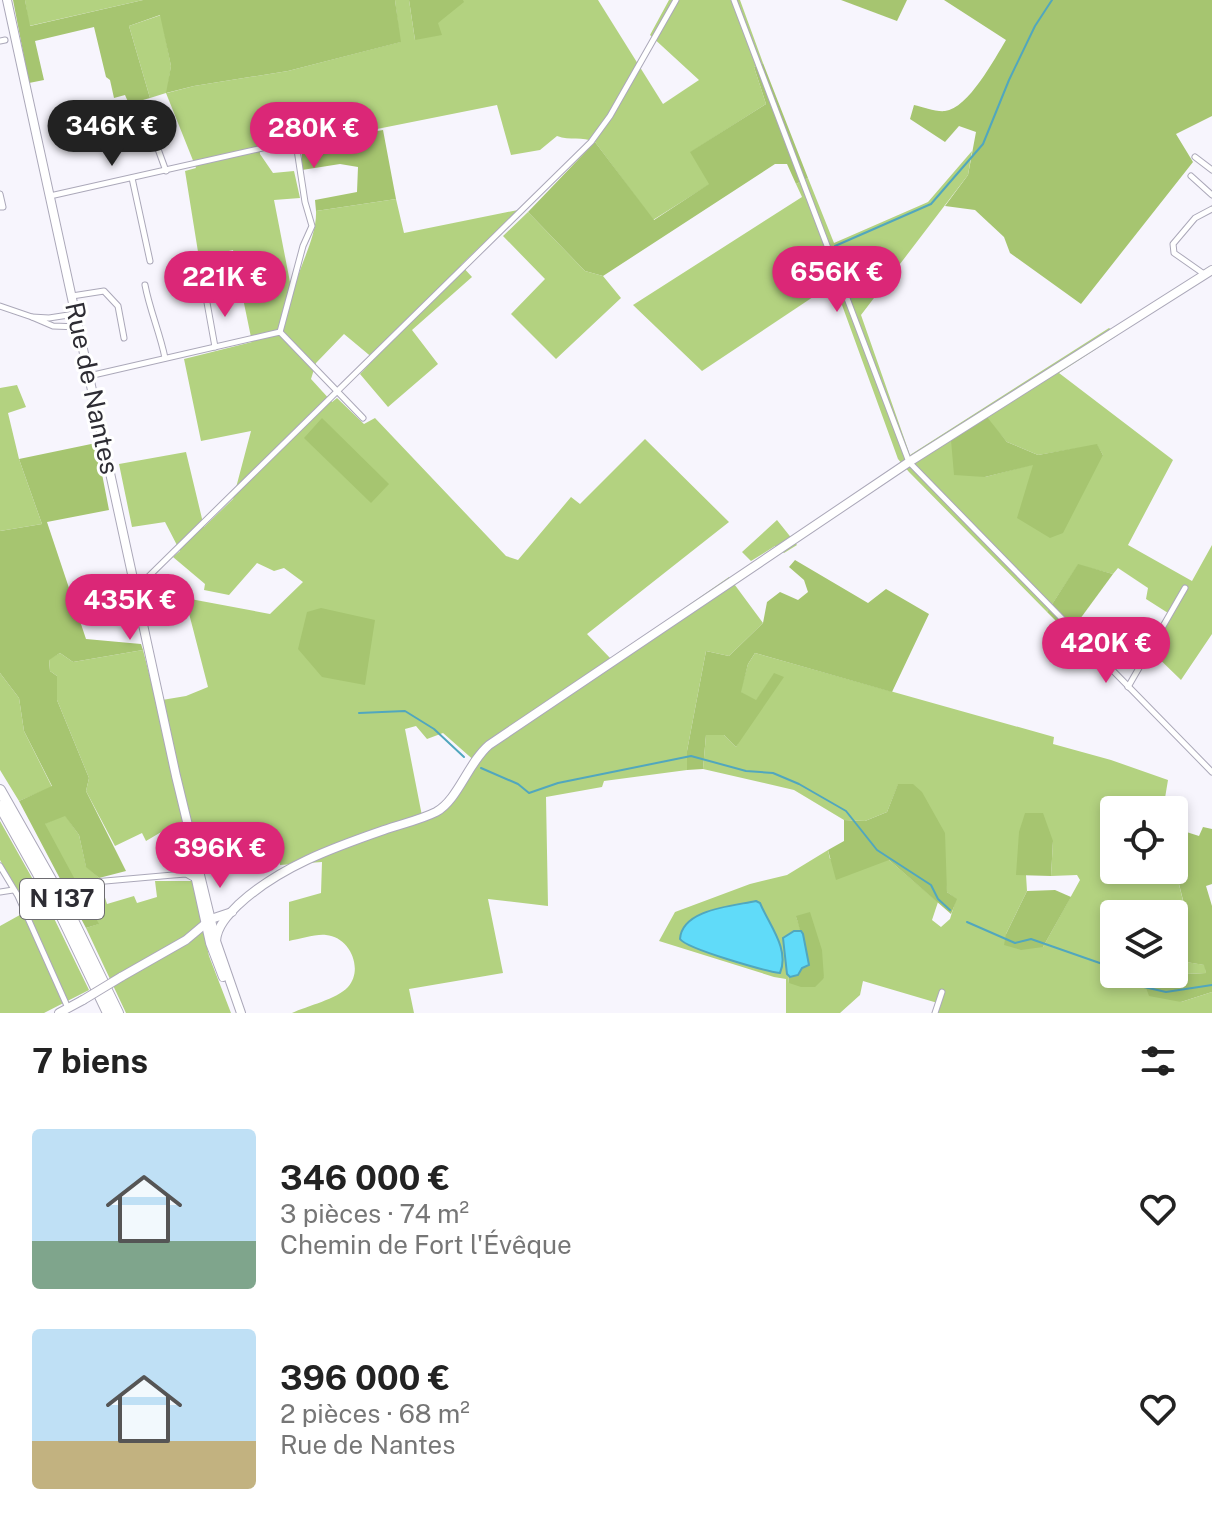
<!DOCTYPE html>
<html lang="fr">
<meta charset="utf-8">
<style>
body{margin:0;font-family:"Public Sans",sans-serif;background:#f6f6f6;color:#222;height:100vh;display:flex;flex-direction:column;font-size:30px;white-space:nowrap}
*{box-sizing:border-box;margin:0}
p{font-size:26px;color:#767676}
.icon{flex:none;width:44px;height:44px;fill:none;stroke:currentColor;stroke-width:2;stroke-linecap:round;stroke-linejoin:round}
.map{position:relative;height:1013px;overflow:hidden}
.drawer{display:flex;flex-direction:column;background:#fff;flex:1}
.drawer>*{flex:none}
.controls{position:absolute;left:1100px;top:796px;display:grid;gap:16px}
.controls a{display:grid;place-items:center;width:88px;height:88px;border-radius:8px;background:#fff;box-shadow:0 4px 12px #0003;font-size:40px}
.price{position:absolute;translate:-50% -68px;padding:0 18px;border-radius:28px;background:#db2777;color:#fff;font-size:26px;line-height:52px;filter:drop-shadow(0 2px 4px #0008)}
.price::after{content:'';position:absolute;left:50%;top:48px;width:24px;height:18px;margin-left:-12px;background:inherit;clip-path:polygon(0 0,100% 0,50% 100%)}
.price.current{background:#222;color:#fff}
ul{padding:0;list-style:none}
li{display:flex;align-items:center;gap:24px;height:200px;padding:0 32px}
li span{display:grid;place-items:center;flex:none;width:224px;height:160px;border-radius:8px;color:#555}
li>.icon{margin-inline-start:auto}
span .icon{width:96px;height:96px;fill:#fffc;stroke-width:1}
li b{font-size:34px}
h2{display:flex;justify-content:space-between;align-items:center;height:96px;padding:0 32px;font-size:34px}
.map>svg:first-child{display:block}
</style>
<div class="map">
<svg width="1212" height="1013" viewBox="0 0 1212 1013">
<rect width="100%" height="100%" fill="#f7f5fd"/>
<g fill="#b3d280" fill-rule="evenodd">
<path d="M25 0H143L29 26Z"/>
<path d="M395 0H409L415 40 463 0H598L663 104 699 80 650 35 669 0H740L763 63 754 67 766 104 691 152 710 184 653 220 595 142C582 136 570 141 557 136L540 150 511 155 497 105 302 144 293 137 290 125H272L274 141 259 144 260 154 273 173 294 171 300 198 274 200 290 282H296C303 259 317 234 316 211L396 199 404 233 518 210 461 265 472 277 412 330 438 364 388 407 360 374 374 359 344 334 316 363 311 379 332 402 337 398 364 424 375 418 506 556 518 560 571 497 580 504 645 439 729 522 587 634 611 659 729 577 763 623 729 656 706 651 687 751V770L604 781 602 787 546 797 548 906 488 899 503 973 409 989 414 1013H292C307 1006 337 999 348 987 364 969 350 937 326 935 315 934 300 939 289 941V902L321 893 322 862 280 865 272 826 199 841 196 824 168 828 146 841 142 833 115 846 86 791 89 778 57 700V676L50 671 49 659 60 653 73 662 143 650 156 701 186 696 208 687 185 598 270 614 303 582 284 568 274 571 257 563 229 595 204 590 205 584 173 557 180 551 165 522 132 527 119 464 186 452 204 527 233 499 251 431 201 441 184 359 252 342 233 250 199 258 185 171 196 168 166 93 150 98 129 26 161 15 171 66 167 93 194 86 288 71 400 42ZM416 726 427 739 443 733 477 763C460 789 455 810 423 821L405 729Z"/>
<path d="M972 151 968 175 861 315 910 455 1109 328 1118 335 1059 373 1173 460 1128 545 1192 581 1212 545V634L1181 680 1147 647 1168 613 1146 599 1148 588 1118 568 1113 574 1078 565 1047 612 909 472 898 459 834 283 702 371 633 305 802 197 796 184 808 178 834 243 928 202ZM986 418 1007 442 1038 455 1097 445 1103 455 1034 464 985 477 951 440Z"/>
<path d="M528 212 585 271 603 276 621 298 556 359 511 314 545 279 503 236Z"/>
<path d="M17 385 26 407 8 413 19 459 42 524 0 531V388Z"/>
<path d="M777 520 797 545 784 553 775 546 751 561 742 552Z"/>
<path d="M755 653 1054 737 1053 744 1111 760 1168 780 1163 810H1114V870H1174V864L1188 921 1174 934V914H1114V974H1174V960L1205 965 1206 973 1143 976 1181 1002 1212 992V1013H938L941 1004 863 981 860 995 840 1013H786V979L774 977 659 941 675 912 750 884 787 875 828 850 830 859 889 860 938 902 932 920 941 927 950 919 956 899 947 892 945 878 898 785 887 812 865 821 844 820 794 790 703 769 706 735H724L736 747 774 674 756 701 740 692 748 664ZM1053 841 1051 876 1077 875 1080 880 1043 947 1006 934 1027 891 1026 875H1017ZM796 916 824 978 789 983 783 938 794 931H801Z"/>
<path d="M0 673 19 698 24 731 52 787 19 801 0 770Z"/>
<path d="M65 815 79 835 86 866 99 878 107 904 134 896 137 903 157 897 155 881H192L209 956 231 1013H126L86 928 98 924 44 824Z"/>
<path d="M0 821 49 908 89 990 44 1013H0V926L27 911 0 860Z"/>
</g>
<g fill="#a6c570">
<path d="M13 0H25L30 26 143 0H395L401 42 288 71 194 86 166 93 171 66 160 15 129 26 150 98 129 104 125 95 114 98 110 80 106 77 94 27 35 41 44 80 29 83Z"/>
<path d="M409 0H463L464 2 438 23 442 35 415 40Z"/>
<path d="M841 0H907L897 21Z"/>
<path d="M944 0H1212V116L1176 134 1193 162 1081 304 1010 253 1004 237 975 210 945 206 968 175 976 132 959 126 945 142 910 119 914 105C923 107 936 112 945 111 968 109 995 58 1006 40Z"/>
<path d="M763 63 808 178 796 184 787 164H775L603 276 585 271 528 212 595 142 654 220 709 184 690 152 766 104 754 67Z"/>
<path d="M383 130 396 199 316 211 315 200 357 192 358 167 340 164 302 170V144Z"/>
<path d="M987 417 1007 442 1038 455 1097 444 1103 455 1063 533 1050 538 1017 518 1033 465 985 477 954 475 951 440Z"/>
<path d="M322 418 389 484 371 503 304 438Z"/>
<path d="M96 443 109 510 47 522 86 639 141 644 143 650 73 662 60 653 49 660 50 671 57 676V700L89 778 86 791 126 871 99 878 86 867 79 835 65 816 45 824 99 924 86 928 19 801 52 786 24 731 19 698 0 673V531L42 524 19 459Z"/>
<path d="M795 560 868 603 886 589 929 614 892 692 755 653 748 664 741 692 756 700 774 673 784 677 736 747 724 735H706L703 769 687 770V751L706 651 729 656 763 623 767 602 780 592 798 600 808 592 804 580 789 567Z"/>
<path d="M1078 564 1113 574 1069 634 1047 612Z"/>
<path d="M321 608 375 620 365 685 322 677 298 649 307 612Z"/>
<path d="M898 784H913L922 792 945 833 947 892 957 899 951 914 889 860 836 880 828 850 844 841V820L865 821 887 812Z"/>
<path d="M1025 813H1043L1053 841 1051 876 1016 875 1019 832Z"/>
<path d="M1203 827 1212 829V884L1206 886 1212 906V992L1181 1002 1149 996 1142 976 1206 973 1204 965 1174 960V934L1188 920 1174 864V828L1199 836Z"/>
<path d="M1055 890 1071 897 1043 947 1021 950 1004 945 1006 934 1027 891Z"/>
<path d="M810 912 822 950 824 978 815 987H801L789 983 788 975 799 974 801 969 809 962 796 916Z"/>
</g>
<g fill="#60dbf9" stroke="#51a7be" stroke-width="2">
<path d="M756 901 760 903C769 925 790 949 780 973 765 971 687 949 680 939 682 909 733 906 756 901Z"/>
<path d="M794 931H801L803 934 809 965 802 968 798 975 790 977 787 974 783 938Z"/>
</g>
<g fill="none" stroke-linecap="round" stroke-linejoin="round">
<g stroke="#51a7be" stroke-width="2">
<path d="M835 246 931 204 983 144 1009 80 1035 26 1052 0"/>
<path d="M359 713 405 711 434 729 464 757"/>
<path d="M481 768 518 784 529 793 558 783 691 756 746 771 773 773 799 784 846 811 877 850 931 885 938 899 950 910"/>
<path d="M967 922 1015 943 1031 939 1114 968"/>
<path d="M1130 974 1144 987 1166 992 1212 985"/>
</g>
<defs>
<g id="street">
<path d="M734 0 909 462 1212 772"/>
<path d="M0 41 5 40"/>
<path d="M147 119 166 171"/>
<path d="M1195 157 1212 170"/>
<path d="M1191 176 1212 195"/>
<path d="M132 178 150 261"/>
<path d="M0 194 3 207H0"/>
<path d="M50 196 276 145 296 143 305 202 312 226 303 246 280 332"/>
<path d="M1204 274 1174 253 1173 244 1195 218 1212 209"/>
<path d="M145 285C150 311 160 333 165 358"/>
<path d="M72 296 104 291 118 306 124 338"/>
<path d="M206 297 215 347"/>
<path d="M0 306 32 317"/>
<path d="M75 314 49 318 32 317 53 326 79 327"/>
<path d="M89 376 280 332 363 418"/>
<path d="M135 583 146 579 591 142 610 116 676 0"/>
<path d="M1128 687 1185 588"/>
<path d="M0 866 18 896 68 1008"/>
<path d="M94 882 173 875 186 874 195 879"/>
<path d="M0 892 13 890"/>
<path d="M935 1013 942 992"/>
</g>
<g id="secondary">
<path d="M7 0 176 776 216 941 241 1013"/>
<path d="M189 848 210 943 223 977"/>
<path d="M216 941C217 926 228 915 238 905 279 867 332 848 384 830 401 824 420 820 436 812 458 800 468 763 489 745L909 462 1212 270"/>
<path d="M121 977 186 940 211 919 232 912"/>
<path d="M59 1013 83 1000"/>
</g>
<g id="highway">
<path d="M0 790 67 908 118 1013"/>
<path d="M0 806 62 917 108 1013"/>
</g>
</defs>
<use href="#street" stroke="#aba8b9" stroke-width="7"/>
<use href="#secondary" stroke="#aba8b9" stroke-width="10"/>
<use href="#highway" stroke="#aba8b9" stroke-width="12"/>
<use href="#street" stroke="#fff" stroke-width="5"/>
<use href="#secondary" stroke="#fff" stroke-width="8"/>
<use href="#highway" stroke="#fff" stroke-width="10"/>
<defs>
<path id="secondary-bridge" d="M83 1000 121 977"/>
</defs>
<use href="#secondary-bridge" stroke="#aba8b9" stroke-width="10" stroke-linecap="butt"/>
<use href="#secondary-bridge" stroke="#fff" stroke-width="8"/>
</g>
<g text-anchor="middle" stroke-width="6" stroke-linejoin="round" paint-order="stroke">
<rect fill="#fff" stroke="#6d6c71" stroke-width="2" x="20" y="879" width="84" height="40" rx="6"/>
<g font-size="24" font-weight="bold" fill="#2e2d34">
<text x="62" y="907">N 137</text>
</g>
<g font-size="26" fill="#2e2d34" stroke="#fff">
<text transform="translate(92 388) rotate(78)" y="9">Rue de Nantes</text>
</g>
</g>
</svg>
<div class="controls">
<a><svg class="icon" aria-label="locate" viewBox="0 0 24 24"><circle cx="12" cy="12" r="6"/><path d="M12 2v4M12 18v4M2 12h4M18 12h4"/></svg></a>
<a><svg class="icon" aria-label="layers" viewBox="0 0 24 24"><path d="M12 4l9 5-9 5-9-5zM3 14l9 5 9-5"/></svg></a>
</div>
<b class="price current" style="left:112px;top:168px">346K €</b>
<b class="price" style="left:314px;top:170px">280K €</b>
<b class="price" style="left:837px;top:314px">656K €</b>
<b class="price" style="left:225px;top:319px">221K €</b>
<b class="price" style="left:130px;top:642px">435K €</b>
<b class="price" style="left:1106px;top:685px">420K €</b>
<b class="price" style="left:220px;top:890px">396K €</b>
</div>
<section class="drawer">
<h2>7 biens<svg class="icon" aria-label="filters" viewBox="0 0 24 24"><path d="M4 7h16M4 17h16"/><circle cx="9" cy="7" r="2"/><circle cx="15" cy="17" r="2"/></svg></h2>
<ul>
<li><span style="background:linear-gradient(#bfe0f5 70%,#7fa58c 0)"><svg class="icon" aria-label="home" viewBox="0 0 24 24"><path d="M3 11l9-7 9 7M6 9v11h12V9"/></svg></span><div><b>346 000 €</b><p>3 pièces · 74 m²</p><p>Chemin de Fort l'Évêque</p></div><svg class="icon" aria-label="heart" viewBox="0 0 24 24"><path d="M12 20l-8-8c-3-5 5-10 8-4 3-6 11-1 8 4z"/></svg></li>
<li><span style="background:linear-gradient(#bfe0f5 70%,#c2b280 0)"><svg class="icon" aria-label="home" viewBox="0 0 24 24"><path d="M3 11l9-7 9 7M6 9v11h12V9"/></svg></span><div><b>396 000 €</b><p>2 pièces · 68 m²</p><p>Rue de Nantes</p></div><svg class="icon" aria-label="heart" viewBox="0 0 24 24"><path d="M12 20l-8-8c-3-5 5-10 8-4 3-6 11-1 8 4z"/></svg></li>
</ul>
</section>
